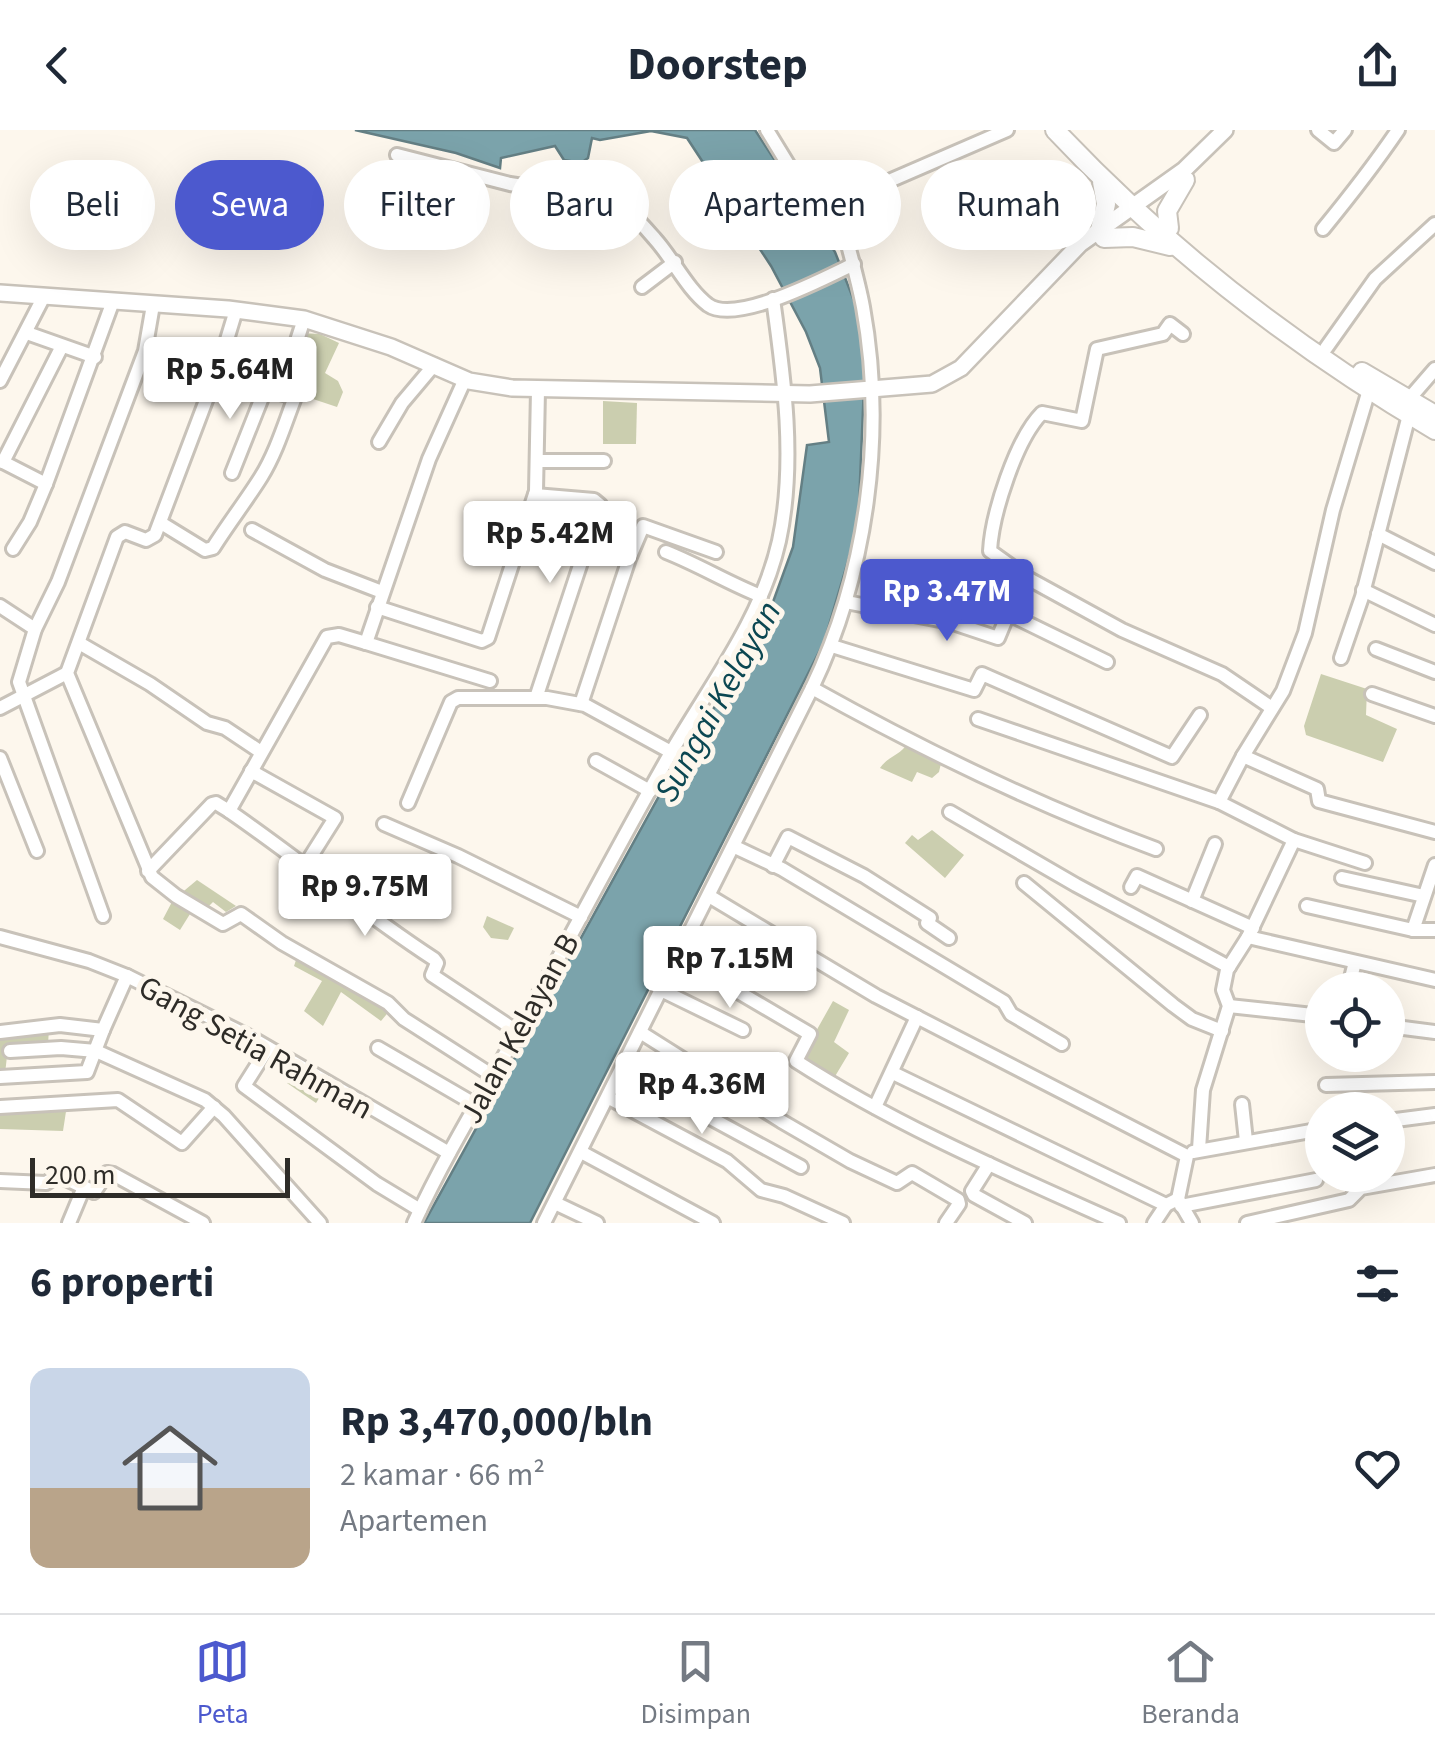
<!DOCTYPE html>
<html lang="id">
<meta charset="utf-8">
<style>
body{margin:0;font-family:"Source Sans 3",sans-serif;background:#f2f2f3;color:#1f2937;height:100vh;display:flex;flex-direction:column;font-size:38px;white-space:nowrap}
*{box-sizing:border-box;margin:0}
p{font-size:32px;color:#747a83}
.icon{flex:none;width:55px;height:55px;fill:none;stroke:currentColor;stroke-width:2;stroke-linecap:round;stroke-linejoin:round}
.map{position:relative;height:1093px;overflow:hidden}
.details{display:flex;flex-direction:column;background:#fff;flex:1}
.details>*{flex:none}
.guide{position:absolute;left:30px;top:30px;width:1375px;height:90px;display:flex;gap:20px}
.controls{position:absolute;left:1305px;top:842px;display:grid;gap:20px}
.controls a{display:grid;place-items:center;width:100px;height:100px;border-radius:50%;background:#fff;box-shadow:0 10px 40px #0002;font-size:50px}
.scale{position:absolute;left:30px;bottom:25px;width:260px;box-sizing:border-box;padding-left:10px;border:5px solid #2e2c28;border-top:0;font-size:28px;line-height:35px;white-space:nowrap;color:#2e2c28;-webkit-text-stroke:8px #fdf7ed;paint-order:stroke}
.price{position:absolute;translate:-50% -85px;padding:0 22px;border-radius:10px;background:#fff;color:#222;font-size:32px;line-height:65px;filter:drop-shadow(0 2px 5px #0008)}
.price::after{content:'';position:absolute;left:50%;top:60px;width:30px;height:22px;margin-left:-15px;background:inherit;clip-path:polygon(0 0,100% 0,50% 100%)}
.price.on{background:#4c59ce;color:#fff}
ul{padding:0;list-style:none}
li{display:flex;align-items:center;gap:30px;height:250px;padding:0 30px}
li+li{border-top:2px solid #e0e1e3}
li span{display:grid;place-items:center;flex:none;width:280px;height:200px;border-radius:20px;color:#555}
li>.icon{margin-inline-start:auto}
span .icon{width:120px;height:120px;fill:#fffc;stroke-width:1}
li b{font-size:42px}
h2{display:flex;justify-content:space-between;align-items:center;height:120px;padding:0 30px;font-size:42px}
.tag{padding:0 35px;border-radius:45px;background:#fff;box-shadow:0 10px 40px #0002;font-size:35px;line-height:90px}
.tag.on{background:#4c59ce;color:#fff}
header{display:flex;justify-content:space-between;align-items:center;height:130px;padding:0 30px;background:#fff;font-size:45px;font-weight:700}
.tab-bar{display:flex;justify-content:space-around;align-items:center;height:140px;border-top:2px solid #e0e1e3;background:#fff;font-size:28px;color:#747a83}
.tab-bar a{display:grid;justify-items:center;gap:5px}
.tab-bar .on{color:#4c59ce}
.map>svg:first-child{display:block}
</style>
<header><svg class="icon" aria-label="back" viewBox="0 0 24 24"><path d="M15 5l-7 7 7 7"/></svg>Doorstep<svg class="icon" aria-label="share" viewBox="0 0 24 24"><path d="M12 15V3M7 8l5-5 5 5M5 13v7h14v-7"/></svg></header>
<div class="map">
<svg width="1435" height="1093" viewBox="0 0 1435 1093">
<rect width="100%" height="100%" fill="#fdf7ed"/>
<g fill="#cbceaf">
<path d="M300 203 320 204 339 213 325 243 338 251 343 262 337 277 283 259Z"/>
<path d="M603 271 637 273 636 314H603Z"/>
<path d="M1321 544 1367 559 1366 585 1397 599 1383 632 1306 605 1304 596Z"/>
<path d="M908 612 942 629 939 642 932 648 917 642 912 652 880 638C888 626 902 625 908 612Z"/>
<path d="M932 700 964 725 945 748 905 713 912 705 918 710Z"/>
<path d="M197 750 236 776 226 782 213 772 205 780 195 776 180 800 163 789 173 770Z"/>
<path d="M487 786 514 798 508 810 491 808 483 797Z"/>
<path d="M297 827 391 879 381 891 341 862 323 896 304 881 322 851 294 836Z"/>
<path d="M833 871 849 880 834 912 849 923 834 948 801 928Z"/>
<path d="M49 898 48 915 8 917 5 944 0 945V903Z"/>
<path d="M297 940 326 957 316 973 287 953Z"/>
<path d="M67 975 63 1001 0 999V978Z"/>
</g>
<path fill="#7ba3ab" stroke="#647f84" stroke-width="2.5" d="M355 0H755L835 122 860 186 865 231 859 375 853 414 824 512 530 1093H424L669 648 730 553 769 483 793 417 807 315 829 312 820 238 806 202 771 136 687 8 651 1 600 10 592 8 588 28 581 33 564 30 555 16 501 28 500 38 456 23Z"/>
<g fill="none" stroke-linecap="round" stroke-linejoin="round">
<defs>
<g id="minor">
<path d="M767 0 789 36 839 81"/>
<path d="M1318 0 1334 13 1345 0"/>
<path d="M397 25 510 54 608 69C628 77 641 93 655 109 673 129 687 159 708 175 736 195 825 148 854 134"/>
<path d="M1323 99C1350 66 1375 34 1398 0"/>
<path d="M642 157 675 132"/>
<path d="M236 180 219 236 155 405 146 410 125 402 117 407 67 543 152 747 176 766 223 794 241 784 282 813 388 873 404 889 493 946"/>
<path d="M27 203 95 227"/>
<path d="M1183 204 1170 194 1163 204 1097 219 1082 291 1042 283C1016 309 992 384 990 421L1029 449 1122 500 1222 544 1272 578"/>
<path d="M1326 218 1375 149 1435 94"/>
<path d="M215 247 263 265 232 343"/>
<path d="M465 249 429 329 366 513 490 551"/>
<path d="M0 251 43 168"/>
<path d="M1409 269 1435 239"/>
<path d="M379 312 402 273 434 235"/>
<path d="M0 331 3 332 62 216"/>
<path d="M537 331H604"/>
<path d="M3 332 46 354 113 171"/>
<path d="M535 365 594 370 600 375 536 568"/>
<path d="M161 393 205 420 213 418C228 394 246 371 261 347 276 323 285 293 295 267L280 263 304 189"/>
<path d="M252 400 325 440 382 462"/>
<path d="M1378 404 1435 433"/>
<path d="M13 419 30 392 46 354"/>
<path d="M666 422C699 435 728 453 761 466"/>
<path d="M1363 460 1435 495"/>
<path d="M982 471 1107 532"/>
<path d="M846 472 950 492 998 508 1008 484"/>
<path d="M0 476 35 499"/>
<path d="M377 477 482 511 488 508 536 361 538 260"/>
<path d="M79 513 150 554 207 593 225 598 261 622"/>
<path d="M832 516 974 560 982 544 1172 627 1200 585"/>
<path d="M1376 519 1435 542"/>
<path d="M1341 528 1362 467 1409 285"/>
<path d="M812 558C923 620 1037 675 1156 719"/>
<path d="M1372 564 1435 586"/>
<path d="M581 574 629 429 643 396 716 422"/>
<path d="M0 578 67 543"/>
<path d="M978 589 1219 672"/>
<path d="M1243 626 1317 659 1319 671 1435 702"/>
<path d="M0 628 37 721"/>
<path d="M596 631 650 661"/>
<path d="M251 641 335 688 306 734"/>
<path d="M408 673 451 572 458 568H547L585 575 671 622"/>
<path d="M229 681C299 729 363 783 434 829L437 833 432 845 518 902"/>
<path d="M950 682 1076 755 1229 837"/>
<path d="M384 694 458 726 581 787"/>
<path d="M1294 710 1219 672 1243 626 1283 561 1305 503 1333 380 1369 260"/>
<path d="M735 717 782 739 1004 872 1011 884 1062 914"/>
<path d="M773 736 788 707 864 746 930 788 927 793 949 808"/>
<path d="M148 741 212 674 216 673 229 681 327 507 339 505 366 513"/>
<path d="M1342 748 1424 766"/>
<path d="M1024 753 1173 875 1192 889 1222 901"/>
<path d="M1131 757 1137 746 1253 798"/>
<path d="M709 766 876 866 1187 1026 1178 1069 1192 1093"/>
<path d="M1192 771 1215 714"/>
<path d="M1307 776 1413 800H1435"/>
<path d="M103 786 19 552 35 499 58 452 145 221 153 175"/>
<path d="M1413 800 1435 735"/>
<path d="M0 807 89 831 127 846 250 907 449 1023"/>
<path d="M1248 807 1435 850"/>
<path d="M679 827 810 904 796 931C897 996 1010 1044 1119 1093"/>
<path d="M661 860 743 900"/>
<path d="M1348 860 1355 832"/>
<path d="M1229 876 1322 886"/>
<path d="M1388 896 1435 902"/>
<path d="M0 902 60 895 103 900 127 846"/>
<path d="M640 902 781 991 850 1031 897 1053 912 1043 958 1070 959 1074 946 1093"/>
<path d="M268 918 244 956 377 1054 420 1080"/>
<path d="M378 918 476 975"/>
<path d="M10 921 61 918 96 921 205 970 224 986 320 1093"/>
<path d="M622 940 801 1037"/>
<path d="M893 943 1166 1075 1178 1069"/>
<path d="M0 947 87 942 103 900"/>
<path d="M1326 955 1435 952"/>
<path d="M609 968 727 1031 761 1060 784 1066 843 1093"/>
<path d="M1242 974 1246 1011"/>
<path d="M0 977 118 970 182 1013 214 977"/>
<path d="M875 977 917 887"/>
<path d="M1388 991 1435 985"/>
<path d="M1199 1019 1203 960 1229 876 1223 860 1227 840 1248 807 1294 710 1365 733"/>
<path d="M581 1022 713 1093"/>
<path d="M1193 1022 1322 999"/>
<path d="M989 1034 972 1061 974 1065 1025 1093"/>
<path d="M0 1051 46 1053 58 1045 94 1062 107 1043 113 1044 203 1093"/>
<path d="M555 1073 597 1093"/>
<path d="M1181 1076 1316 1050"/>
<path d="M69 1093 84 1057"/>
<path d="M414 1093C448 1019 491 951 530 880 577 795 621 710 669 626 709 556 761 491 779 411 796 333 784 247 773 169"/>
<path d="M544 1093 812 558C867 443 886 303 863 177 857 145 847 113 839 81L841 75 859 64 1007 0"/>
<path d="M1154 1093 1166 1075"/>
<path d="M1247 1093 1349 1070 1361 1058 1435 1045"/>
</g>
<path id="major" d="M0 163 228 179 304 189 391 217 469 251 512 258 810 264 932 254 961 238 1080 114 1184 40 1225 0"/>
<g id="highway">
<path d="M1055 0C1167 119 1294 217 1435 300"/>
<path d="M1169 98 1167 81 1185 50"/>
<path d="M1100 100 1106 74 1102 52"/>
<path d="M1104 108 1133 107 1170 116"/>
<path d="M1362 242 1435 285"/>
</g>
</defs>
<use href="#minor" stroke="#c8c2b9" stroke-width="18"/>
<use href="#major" stroke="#c8c2b9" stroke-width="20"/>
<use href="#highway" stroke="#c8c2b9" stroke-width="22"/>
<use href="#minor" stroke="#fff" stroke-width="12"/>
<use href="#major" stroke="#fff" stroke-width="15"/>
<use href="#highway" stroke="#fff" stroke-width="18"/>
</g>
<g text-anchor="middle" stroke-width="10" stroke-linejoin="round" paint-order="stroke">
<g font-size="32" fill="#2e2c28" stroke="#fdf7ed">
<text transform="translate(519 898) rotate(-61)" y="11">Jalan Kelayan B</text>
<text transform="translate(256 917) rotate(29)" y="11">Gang Setia Rahman</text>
</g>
<g font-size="35" font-style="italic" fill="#0b4752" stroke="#fdf7ed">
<text transform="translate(717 571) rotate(-61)" y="12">Sungai Kelayan</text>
</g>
</g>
</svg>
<div class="controls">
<a><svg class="icon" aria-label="locate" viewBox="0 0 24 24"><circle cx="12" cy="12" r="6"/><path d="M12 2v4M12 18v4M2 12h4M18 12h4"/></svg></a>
<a><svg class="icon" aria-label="layers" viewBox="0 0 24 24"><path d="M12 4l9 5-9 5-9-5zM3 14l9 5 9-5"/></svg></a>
</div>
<div class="scale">200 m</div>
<b class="price" style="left:230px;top:292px">Rp 5.64M</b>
<b class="price" style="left:550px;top:456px">Rp 5.42M</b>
<b class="price on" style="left:947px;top:514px">Rp 3.47M</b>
<b class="price" style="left:365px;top:809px">Rp 9.75M</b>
<b class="price" style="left:730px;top:881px">Rp 7.15M</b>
<b class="price" style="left:702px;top:1007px">Rp 4.36M</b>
<div class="guide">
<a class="tag">Beli</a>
<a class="tag on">Sewa</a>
<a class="tag">Filter</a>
<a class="tag">Baru</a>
<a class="tag">Apartemen</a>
<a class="tag">Rumah</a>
</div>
</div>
<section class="details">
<h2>6 properti<svg class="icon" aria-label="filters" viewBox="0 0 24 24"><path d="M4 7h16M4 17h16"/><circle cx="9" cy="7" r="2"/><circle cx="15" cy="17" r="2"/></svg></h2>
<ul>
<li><span style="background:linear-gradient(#c9d6e8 60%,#b9a48a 0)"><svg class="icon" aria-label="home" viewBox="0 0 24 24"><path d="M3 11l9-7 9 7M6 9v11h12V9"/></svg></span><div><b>Rp 3,470,000/bln</b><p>2 kamar · 66 m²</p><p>Apartemen</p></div><svg class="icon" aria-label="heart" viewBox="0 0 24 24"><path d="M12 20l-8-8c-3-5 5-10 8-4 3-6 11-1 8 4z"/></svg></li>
</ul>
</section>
<nav class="tab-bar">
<a class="on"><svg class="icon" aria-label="map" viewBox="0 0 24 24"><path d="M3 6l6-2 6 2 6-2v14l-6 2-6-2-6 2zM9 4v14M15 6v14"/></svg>Peta</a>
<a><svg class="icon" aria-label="saved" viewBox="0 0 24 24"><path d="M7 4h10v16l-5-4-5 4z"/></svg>Disimpan</a>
<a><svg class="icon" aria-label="home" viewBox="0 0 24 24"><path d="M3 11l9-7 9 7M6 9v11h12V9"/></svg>Beranda</a>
</nav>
